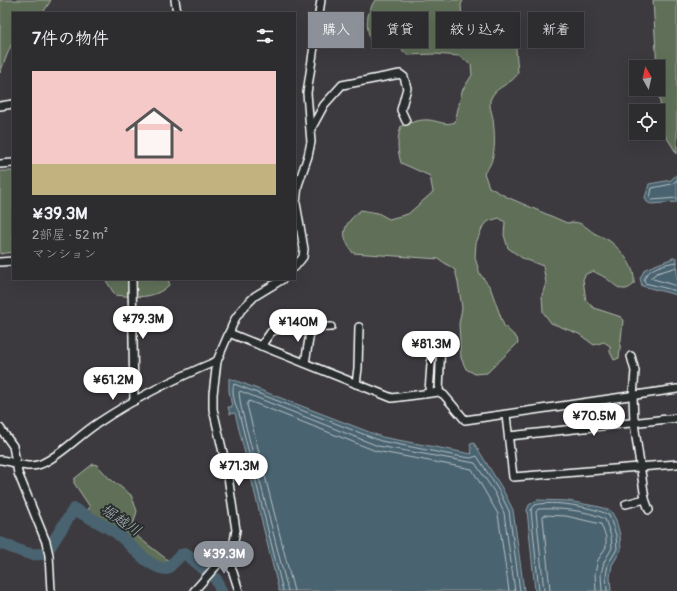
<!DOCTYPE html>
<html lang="ja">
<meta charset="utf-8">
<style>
body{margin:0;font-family:Pangolin,"Klee One",sans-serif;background:#353437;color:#f1f3f6;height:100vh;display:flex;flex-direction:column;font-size:15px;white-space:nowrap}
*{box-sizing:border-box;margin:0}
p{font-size:13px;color:#a7a7aa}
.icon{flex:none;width:22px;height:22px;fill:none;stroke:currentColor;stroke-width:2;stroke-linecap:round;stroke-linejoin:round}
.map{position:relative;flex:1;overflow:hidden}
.side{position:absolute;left:12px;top:12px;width:284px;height:268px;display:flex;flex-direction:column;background:#2d2c2f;border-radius:0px;box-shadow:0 4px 16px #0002,0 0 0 1px #48484b}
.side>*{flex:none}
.banner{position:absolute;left:308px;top:12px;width:309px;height:36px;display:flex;gap:8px}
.needle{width:26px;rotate:352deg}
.controls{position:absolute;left:629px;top:60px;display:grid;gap:8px}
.controls a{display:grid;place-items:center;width:36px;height:36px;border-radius:0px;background:#2d2c2f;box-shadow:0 4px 16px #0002,0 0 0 1px #48484b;font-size:20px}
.price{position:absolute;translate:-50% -34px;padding:0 9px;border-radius:14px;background:#fff;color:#222;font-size:13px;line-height:26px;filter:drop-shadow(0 1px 2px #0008)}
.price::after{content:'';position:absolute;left:50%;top:24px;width:12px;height:9px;margin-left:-6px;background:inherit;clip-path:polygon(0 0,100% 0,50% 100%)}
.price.on{background:#8c9099;color:#fff}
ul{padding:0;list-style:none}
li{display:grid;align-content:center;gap:8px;height:212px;padding:0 20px}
li span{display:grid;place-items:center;height:124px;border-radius:0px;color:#555}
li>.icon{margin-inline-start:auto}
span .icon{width:72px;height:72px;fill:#fffc;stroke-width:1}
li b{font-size:17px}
h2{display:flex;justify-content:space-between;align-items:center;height:48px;padding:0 20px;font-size:17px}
.pill{padding:0 14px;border-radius:0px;background:#2d2c2f;box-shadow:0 4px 16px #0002,0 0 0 1px #48484b;font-size:14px;line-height:36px}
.pill.on{background:#8c9099;color:#fff}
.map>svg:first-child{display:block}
</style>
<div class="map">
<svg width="677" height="591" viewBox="0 0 677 591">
<rect width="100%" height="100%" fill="#3c3a3f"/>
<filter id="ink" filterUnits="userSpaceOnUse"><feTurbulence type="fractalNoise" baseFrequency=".025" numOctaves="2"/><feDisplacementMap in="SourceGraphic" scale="8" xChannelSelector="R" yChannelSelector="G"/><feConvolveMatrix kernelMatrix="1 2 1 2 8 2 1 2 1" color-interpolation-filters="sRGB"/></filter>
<g filter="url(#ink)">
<g fill="#606f58" stroke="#b0b7ac">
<path d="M0 0H51L43 13H13V44L11 45 0 73Z"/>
<path d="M375 0H463L461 5 462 18 471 24 507 21H511L514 25 518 73C513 84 496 86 491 98 488 105 492 112 493 119 495 136 497 161 484 173L489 187 507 197 567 223C580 220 584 226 594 233 599 236 606 238 611 242 623 252 636 268 634 284 621 297 614 282 604 277 601 275 596 273 593 271L586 274 583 279 586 301 594 308 621 317 623 321 619 358 614 360 610 352V346L604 342 594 345 579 334 551 323 543 312 542 295 546 283 543 266 522 258 508 248 504 235 505 222 499 218 489 221 483 226 476 243 475 258 480 274 490 287 504 326 517 338 518 343 487 373 475 374 466 369 461 358 459 324 462 308 458 282 455 270 439 259 353 253C339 234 343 224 361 210L378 213 389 219 408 214 433 192 430 176 401 163C397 149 397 139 401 126 411 123 419 119 429 120 439 121 445 126 455 122L462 91 472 75 471 64 459 56 435 54 408 55 397 46 371 43C366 25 365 16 375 0Z"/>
<path d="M653 0H677V154L664 133 658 87Z"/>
<path d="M0 171H13V252L0 254Z"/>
<path d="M105 279H165L169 281V285C154 300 134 297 115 295Z"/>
<path d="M93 464 97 465 109 478 131 495 137 511 132 529 138 537 169 561V565L162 567 155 564 117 531 86 512 90 507 74 483V479Z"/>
</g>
<g fill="#4a636f" stroke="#92a1a9">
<path d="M677 174V202L651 204 647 202 645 198 649 184 671 180Z"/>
<path d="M673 258H677V295L642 286 640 278 645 269Z"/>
<path d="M229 378 382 437 472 454 470 444 474 443 502 488 513 510 524 591H279L235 413 230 414 228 407H232L229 391Z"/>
<path d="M537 500 568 501 600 507 611 511 616 520 620 535 621 550 612 565 610 577 611 591H535L527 510 529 505Z"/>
</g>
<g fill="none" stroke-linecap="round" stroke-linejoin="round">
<g stroke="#b7c1c5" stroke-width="1">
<path d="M677 180 672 184 652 188 650 198 652 200 677 198"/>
<path d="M677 262C666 263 648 268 644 279L645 283 677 291"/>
<path d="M677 267 657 273 650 278 677 286"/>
<path d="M283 591 239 413C235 407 231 390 234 384L381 441 457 456 471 458 477 456 499 491 509 511 520 591"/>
<path d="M288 591 241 407 239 393 240 391 378 446 475 463 495 493 504 513 515 591"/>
<path d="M294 591 247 405 249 401 376 451 472 469 498 514 509 591"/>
<path d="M539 591 531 510 535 505C552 500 593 507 609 515L616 535 617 549 608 564 606 576 607 591"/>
<path d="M544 591 536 512 538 509C558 508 587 510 605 519L611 536 612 548 604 562 601 574 602 591"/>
<path d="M550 591 543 517 544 515 566 516 601 524 606 537V547L598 560 595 573 596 591"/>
</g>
<path stroke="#4a636f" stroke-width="12" d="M0 543C15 548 30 558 46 553L74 509C88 517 102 524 115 532 130 542 148 569 167 569L181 555 186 554 216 579 221 591"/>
<defs>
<g id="street">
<path d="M175 0 177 13"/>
<path d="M0 106 13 104"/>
<path d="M311 129 324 105 342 85 400 74 404 77 407 88 401 110 406 121"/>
<path d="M0 164 13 163"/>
<path d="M0 262 13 261"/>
<path d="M295 267 303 257 304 249 296 203 298 185 308 156 311 142 307 93 321 0"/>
<path d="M132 279 134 401"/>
<path d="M229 333 392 398 439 392 444 395 465 420 677 389"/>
<path d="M261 346 271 332 278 329 331 327"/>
<path d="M305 363 311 327"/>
<path d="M356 384 358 368 359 327"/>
<path d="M429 392 433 337"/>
<path d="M439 392 441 339"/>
<path d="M506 415 513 477 677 464"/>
<path d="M0 428 13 446 18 473 46 542 49 555 51 591"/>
<path d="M509 436 677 418"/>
<path d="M0 460C15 461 25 470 41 464 62 455 79 435 98 423 135 398 176 378 217 361"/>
<path d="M645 499 649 510"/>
<path d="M626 504 645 499 634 423 633 396 635 371 631 356"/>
<path d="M227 554 239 591"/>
<path d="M194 591 233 547 236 530 227 470 213 409V394L217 361 235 319 242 309 255 296 283 279"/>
</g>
</defs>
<use href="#street" stroke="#fff" stroke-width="10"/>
<use href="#street" stroke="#2a2d2e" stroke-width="7"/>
</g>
</g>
<g text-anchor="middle" stroke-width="4" stroke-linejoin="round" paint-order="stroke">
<g font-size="15" font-style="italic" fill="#aeb9be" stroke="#2a2d2e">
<text transform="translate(121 520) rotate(34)" y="5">堀越川</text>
</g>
</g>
</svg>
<div class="controls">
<a><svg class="needle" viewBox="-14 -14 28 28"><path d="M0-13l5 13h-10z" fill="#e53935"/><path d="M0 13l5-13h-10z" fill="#a7a7aa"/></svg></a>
<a><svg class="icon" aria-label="locate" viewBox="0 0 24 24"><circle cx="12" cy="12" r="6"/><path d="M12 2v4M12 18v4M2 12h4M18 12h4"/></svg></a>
</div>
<b class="price" style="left:143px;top:340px">¥79.3M</b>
<b class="price" style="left:298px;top:343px">¥140M</b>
<b class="price" style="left:431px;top:365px">¥81.3M</b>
<b class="price" style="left:113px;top:401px">¥61.2M</b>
<b class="price" style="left:594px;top:437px">¥70.5M</b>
<b class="price" style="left:239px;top:487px">¥71.3M</b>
<b class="price on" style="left:224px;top:575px">¥39.3M</b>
<div class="banner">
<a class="pill on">購入</a>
<a class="pill">賃貸</a>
<a class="pill">絞り込み</a>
<a class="pill">新着</a>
</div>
<section class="side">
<h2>7件の物件<svg class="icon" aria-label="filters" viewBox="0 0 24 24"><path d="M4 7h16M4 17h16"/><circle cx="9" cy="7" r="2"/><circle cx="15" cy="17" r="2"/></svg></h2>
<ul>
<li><span style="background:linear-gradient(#f6c9c9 75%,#c2b280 0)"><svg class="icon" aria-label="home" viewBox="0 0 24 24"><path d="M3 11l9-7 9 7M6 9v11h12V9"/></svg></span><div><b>¥39.3M</b><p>2部屋 · 52 m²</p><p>マンション</p></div></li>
</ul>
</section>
</div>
